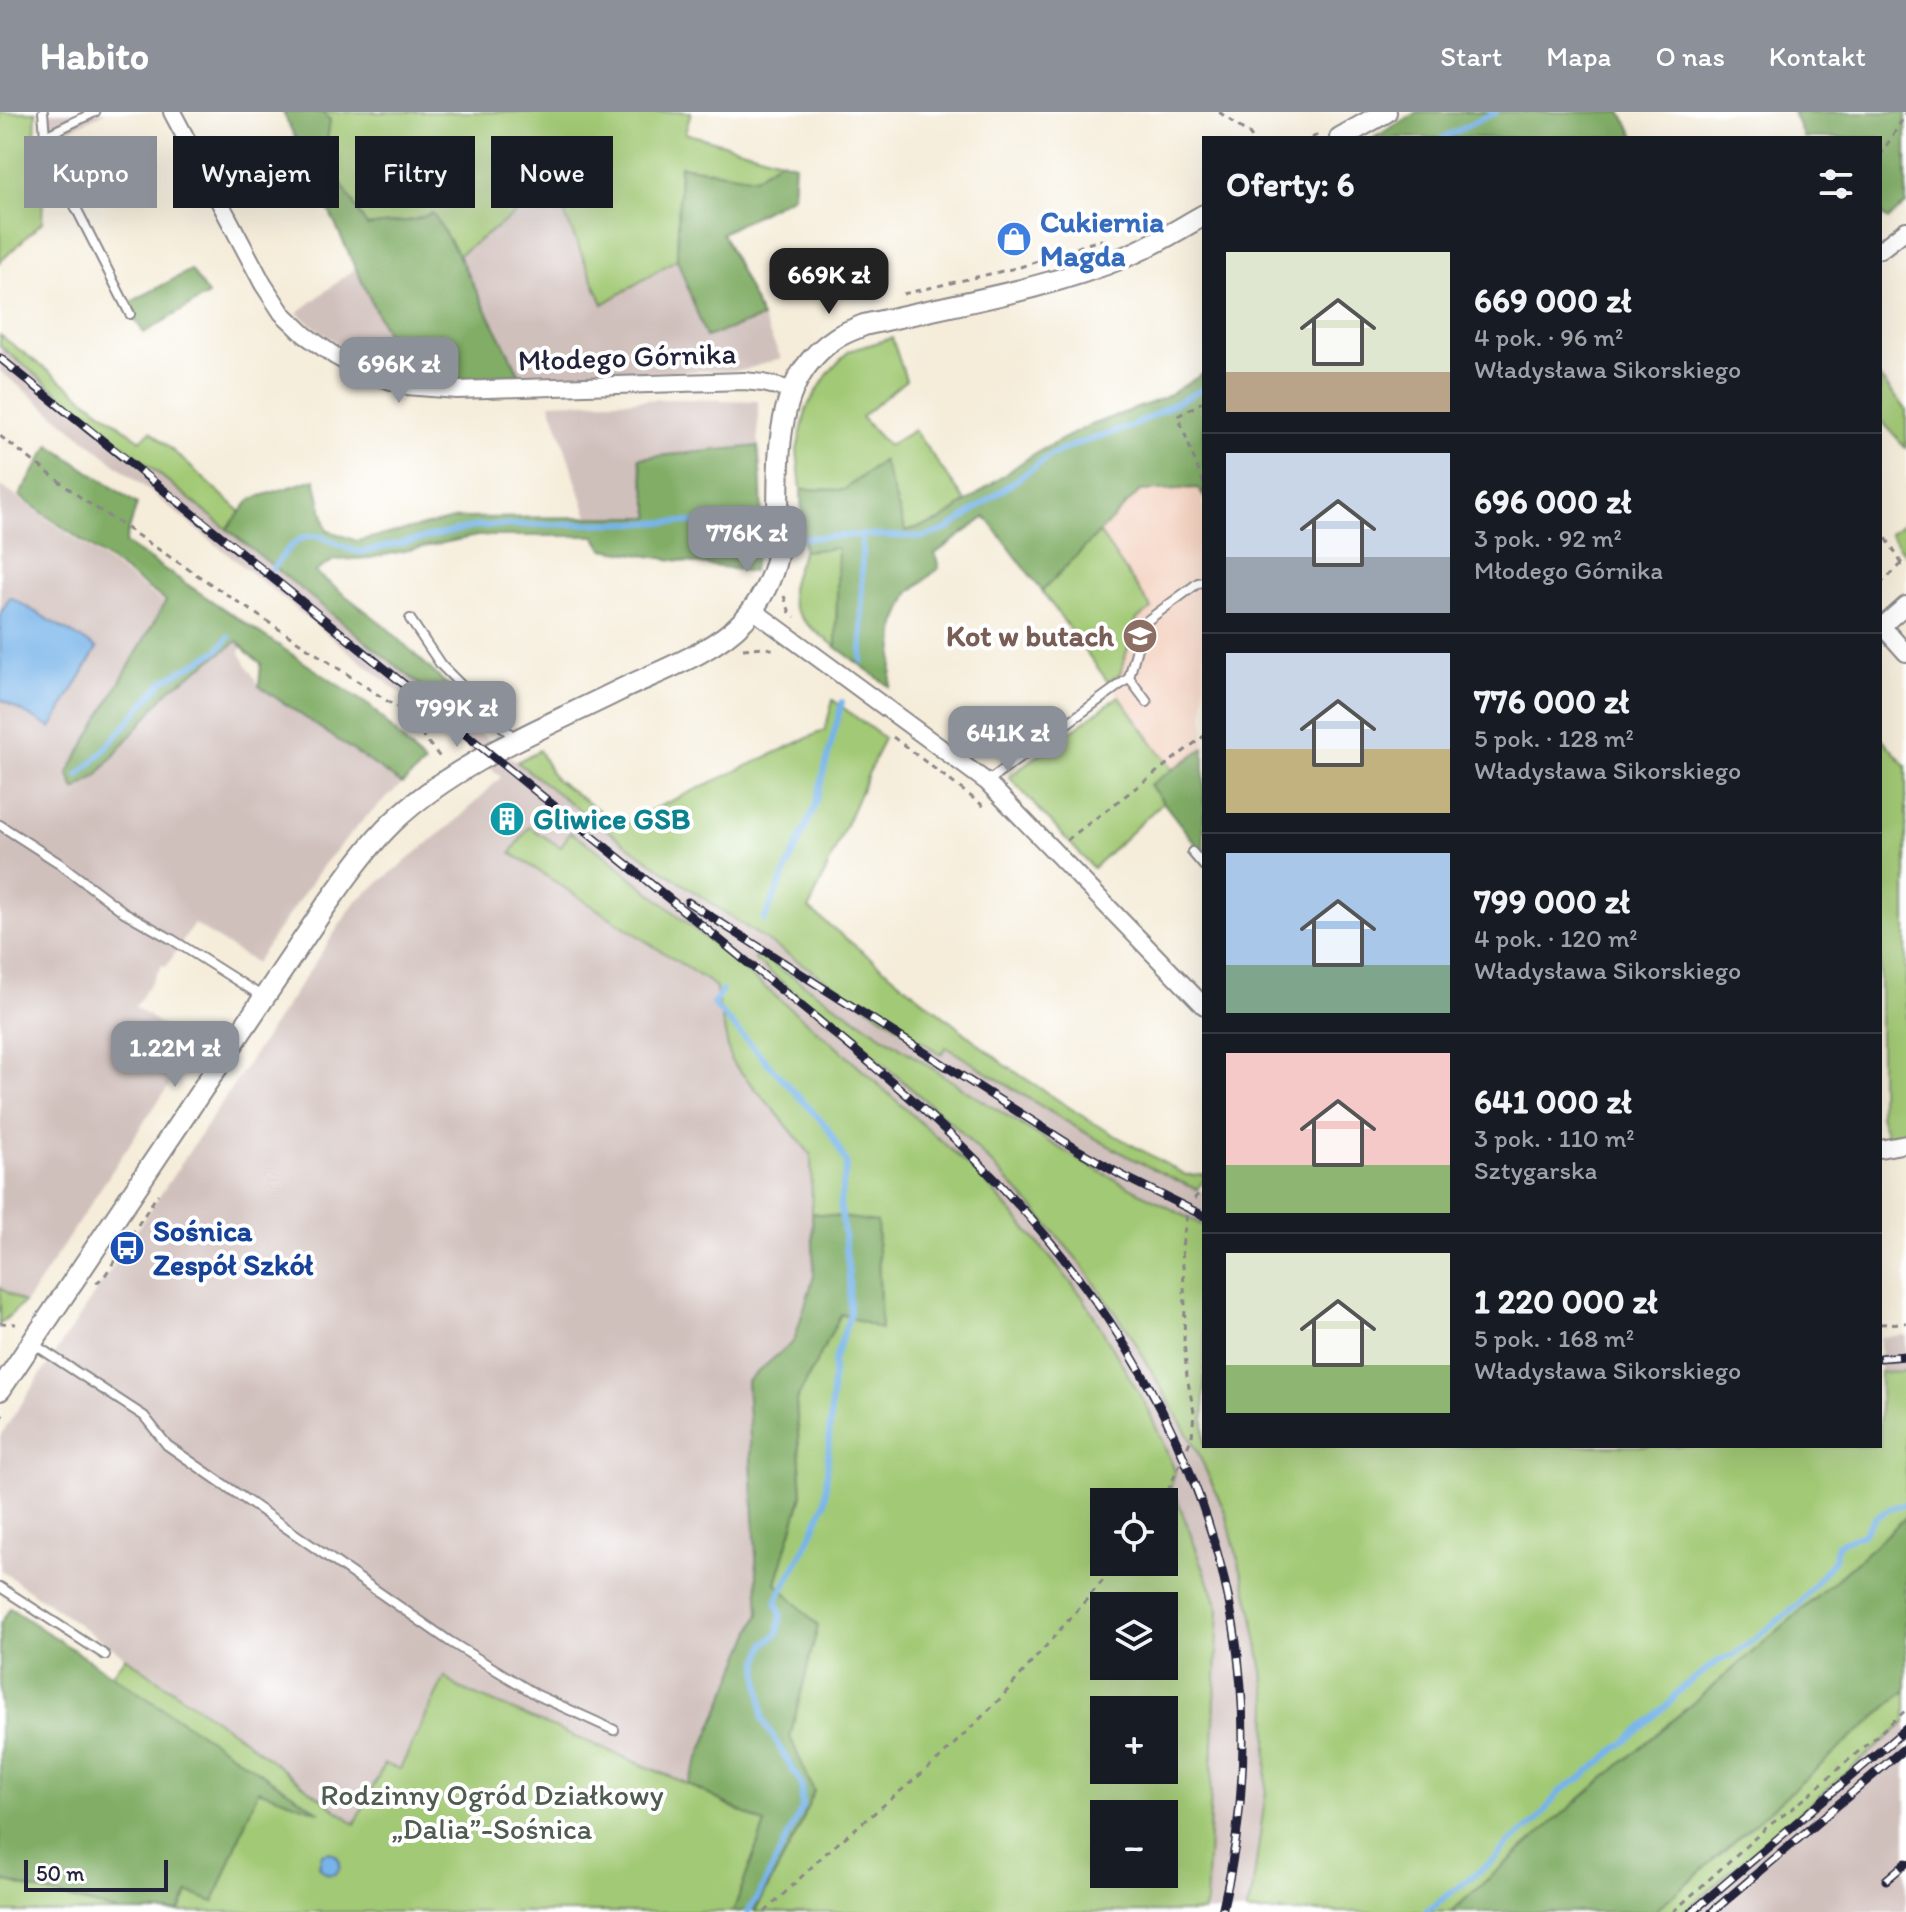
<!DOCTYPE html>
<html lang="pl">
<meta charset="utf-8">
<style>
body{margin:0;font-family:Itim,sans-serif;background:#242831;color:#f1f3f6;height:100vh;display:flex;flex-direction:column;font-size:30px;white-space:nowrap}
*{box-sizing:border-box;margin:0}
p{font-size:26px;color:#9ea1a6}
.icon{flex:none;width:44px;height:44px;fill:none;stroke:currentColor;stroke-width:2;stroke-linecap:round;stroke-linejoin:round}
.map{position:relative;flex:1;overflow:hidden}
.sheet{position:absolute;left:1202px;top:24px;width:680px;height:1312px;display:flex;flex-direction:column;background:#171b24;border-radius:0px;box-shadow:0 8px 32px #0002}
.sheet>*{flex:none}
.top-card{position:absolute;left:24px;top:24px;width:760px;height:72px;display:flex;gap:16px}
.fabs{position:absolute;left:1090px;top:1376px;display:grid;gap:16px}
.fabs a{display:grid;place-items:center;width:88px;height:88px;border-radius:0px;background:#171b24;box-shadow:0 8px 32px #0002;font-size:40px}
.scale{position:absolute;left:24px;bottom:20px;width:144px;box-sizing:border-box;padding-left:8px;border:4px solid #22223b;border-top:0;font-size:22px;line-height:28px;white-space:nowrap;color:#22223b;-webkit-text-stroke:6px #fff;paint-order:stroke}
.price{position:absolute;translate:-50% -68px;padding:0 18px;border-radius:16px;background:#8c9099;color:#fff;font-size:26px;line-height:52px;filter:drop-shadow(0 2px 4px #0008)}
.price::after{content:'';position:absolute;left:50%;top:48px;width:24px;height:18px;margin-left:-12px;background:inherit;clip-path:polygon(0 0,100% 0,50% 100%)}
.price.active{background:#222;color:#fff}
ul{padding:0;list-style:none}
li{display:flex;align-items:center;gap:24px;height:200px;padding:0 24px}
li+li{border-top:2px solid #363941}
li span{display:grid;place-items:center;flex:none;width:224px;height:160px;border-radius:0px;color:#555}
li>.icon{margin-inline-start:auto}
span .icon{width:96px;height:96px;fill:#fffc;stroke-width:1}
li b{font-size:34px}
h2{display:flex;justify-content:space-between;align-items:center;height:96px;padding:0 24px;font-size:34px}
.tag{padding:0 28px;border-radius:0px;background:#171b24;box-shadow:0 8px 32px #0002;font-size:28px;line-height:72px}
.tag.active{background:#8c9099;color:#fff}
header{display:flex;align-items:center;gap:48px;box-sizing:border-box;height:112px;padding:0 40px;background:#8c9099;color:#fff}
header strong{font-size:38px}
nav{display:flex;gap:44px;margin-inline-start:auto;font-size:28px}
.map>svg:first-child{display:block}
</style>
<header>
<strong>Habito</strong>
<nav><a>Start</a><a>Mapa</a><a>O nas</a><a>Kontakt</a></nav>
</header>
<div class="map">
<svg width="1906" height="1800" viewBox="0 0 1906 1800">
<rect width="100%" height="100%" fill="#fff"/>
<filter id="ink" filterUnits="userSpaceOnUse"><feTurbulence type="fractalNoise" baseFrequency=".0125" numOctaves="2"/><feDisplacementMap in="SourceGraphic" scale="16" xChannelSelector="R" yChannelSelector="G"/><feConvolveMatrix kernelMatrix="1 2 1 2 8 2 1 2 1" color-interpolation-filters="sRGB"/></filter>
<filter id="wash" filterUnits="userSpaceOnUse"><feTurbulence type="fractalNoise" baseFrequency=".006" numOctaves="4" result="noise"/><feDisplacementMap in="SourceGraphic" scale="32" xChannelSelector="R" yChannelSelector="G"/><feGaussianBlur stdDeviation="1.8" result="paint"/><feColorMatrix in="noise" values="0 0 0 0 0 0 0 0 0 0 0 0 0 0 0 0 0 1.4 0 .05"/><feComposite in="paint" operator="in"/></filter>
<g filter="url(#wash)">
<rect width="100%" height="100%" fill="#f5edda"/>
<path fill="#f4d3c1" d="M1199 376 1204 385V636L1173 658 1042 479 1140 379Z"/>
<g fill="#d0c0bc">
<path d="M49 0H106L46 29Z"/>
<path d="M553 75 602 191 677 147 706 225 762 206 781 246 744 258 520 263 458 143Z"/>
<path d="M356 156 404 262 365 249 322 221 297 201Z"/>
<path d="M0 234 385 546 576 697 715 796 940 942 945 934 1092 1025 1154 1059 1204 1080V1114L1084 1051 970 981 757 841 755 848 884 953 957 1016 1031 1093 1082 1153 1130 1221 1197 1339 1226 1402 1252 1499 1268 1588 1266 1679 1252 1781 1246 1800H1203L1206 1791 1219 1496 1170 1378 1175 1358 1148 1297 1083 1185 1023 1113 979 1063 911 1001 831 930 718 837 606 744 571 720 562 735 511 741 715 874 731 949 775 999 811 1043 814 1164 794 1229 747 1269 759 1502 688 1672 459 1576 445 1566 399 1657 384 1652 355 1713 235 1621 0 1458V1324L355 790 458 707 501 665 373 559 0 259Z"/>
<path d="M674 287 758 289V334L640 346 652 405H588L550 291Z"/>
<path d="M0 373 202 518 224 513 243 531 240 541 259 574 402 672 363 708 325 751 255 851 194 812 166 855 162 853 135 895 193 934 195 937 148 1004 31 1183 24 1191 0 1176Z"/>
<path d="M1906 1223V1259L1880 1260V1225Z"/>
<path d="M1906 1610V1800H1683Z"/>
</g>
<g fill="#a2c974" stroke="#627658" stroke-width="2" fill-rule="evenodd">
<path d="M0 0H36L35 23 45 41 42 110 0 150Z"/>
<path d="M323 0H691L685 21 780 48 755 66 680 54 677 147 603 192 553 75 458 143 432 101 414 108 367 114 324 44 330 8Z"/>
<path d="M0 223 140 328 151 319 241 400 227 417 0 234Z"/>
<path d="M892 226 906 268 861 305 888 334 914 318 966 390 940 409 905 419 882 349 844 378 801 377 797 338 807 295 829 260 849 239Z"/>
<path d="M1880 266 1906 297V336L1880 307Z"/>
<path d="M1906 409V441L1905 442 1890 422Z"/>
<path d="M1099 420 1152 497 1137 507 1120 562 1108 570 1042 479Z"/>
<path d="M838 435 836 535C818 520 788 504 791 477 793 464 799 451 803 439Z"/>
<path d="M1119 584 1173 658 1150 673 1163 690 1093 756 1009 665Z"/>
<path d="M833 588 884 626 809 797 1005 953 1093 1011 1186 1063 1204 1062V1068L1197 1077C1108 1040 1028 985 946 935L941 942C797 849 652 757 517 650L539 638 554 666 619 713 825 618Z"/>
<path d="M1880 624 1906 654V1021L1887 1025 1880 1003Z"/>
<path d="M529 715 561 735 570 720 606 744 831 930 979 1063 1023 1113 1083 1185 1148 1297 1175 1359 1170 1378 1175 1381 1219 1497 1206 1792 1203 1800H755L797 1721 814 1679 789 1625 818 1514 776 1471 802 1383 796 1289 841 1202 881 1217 877 1111 812 1101 811 1043 775 999 731 949 715 874 511 741ZM1104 1390H1164V1450H1104ZM1104 1494H1164V1554H1104ZM1104 1598H1164V1658H1104ZM1104 1702H1164V1762H1104Z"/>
<path d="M756 841 970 981 1084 1051 1204 1114V1334H1880V1260L1906 1259V1405C1758 1541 1600 1665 1451 1800H1246L1252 1781 1266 1679 1268 1588 1252 1499 1226 1402 1197 1339 1130 1221 1082 1153 1031 1093 957 1016 884 953 755 848Z"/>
<path d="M0 1176 24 1191 0 1212Z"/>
<path d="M125 1545 235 1621 355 1712 384 1652 400 1657 445 1565 459 1576 688 1672 765 1712 733 1800H179L189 1781 214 1790 258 1678 316 1697 111 1563Z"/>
<path d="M1906 1578V1610L1683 1800H1654Z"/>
<path d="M0 1768 121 1800H0Z"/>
</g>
<g fill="#81ad66" stroke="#526850" stroke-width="2">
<path d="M283 0H323L330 8 325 44 367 114 414 108 433 101 458 143 520 263 447 268 405 262Z"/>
<path d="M1417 0H1621L1636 26H1374Z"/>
<path d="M1793 0H1906V92L1888 108 1880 101V26H1804Z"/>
<path d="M780 48 795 52 793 84 722 121 762 206 706 225 677 147 680 54 755 66Z"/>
<path d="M191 158 208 183 144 221 125 193Z"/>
<path d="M1204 261V385L1198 376 1140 379 1042 479 986 405 935 442 939 456 909 481 896 512 890 575 836 535 838 436 803 439 801 377 844 378 883 349 906 419 940 409 1032 343 1088 314 1164 286Z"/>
<path d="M50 333 137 392 125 431 371 595 425 652 402 672 259 574 261 551 248 541 238 529 168 579 97 664 75 678 68 661 166 489 19 384Z"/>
<path d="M758 334C762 375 765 420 752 460L603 437 595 424H477L370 446 334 448 315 460 385 514 478 602 468 612 227 417 251 387 315 367 327 418 357 429 458 406 651 405 639 346Z"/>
<path d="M1204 636V743L1150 673Z"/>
<path d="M812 1101 877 1110 881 1217 841 1202 796 1289 802 1383 776 1471 818 1514 790 1625 814 1679 797 1721 755 1798 733 1800 765 1712 688 1672 759 1502 747 1269 794 1229 814 1164Z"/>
<path d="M1906 1405V1578L1654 1800H1451C1600 1665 1758 1541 1906 1405Z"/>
<path d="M10 1496 320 1700 258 1678 214 1790 189 1781 179 1800H121L0 1768V1512Z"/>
</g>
<g fill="#77b4e9" stroke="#4c6b92" stroke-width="2">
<path d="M10 485 97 536 51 616 0 587V502Z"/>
<path d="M329 1740C352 1747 334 1777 319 1754L322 1742Z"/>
</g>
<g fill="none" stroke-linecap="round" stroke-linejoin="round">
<g stroke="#77b4e9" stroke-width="6">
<path d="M1443 26 1496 0"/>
<path d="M272 458C285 441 298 417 324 426 337 431 347 439 361 440L478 414 686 410 730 413 805 426 862 423 924 425 948 417 1048 345 1074 333 1133 314 1204 276"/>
<path d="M862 549V423"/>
<path d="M78 664 101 642 163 569 217 539 229 525"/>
<path d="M764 808 815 694 842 590"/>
<path d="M722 879 713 892 827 1015 847 1052 840 1090 849 1161 850 1203 834 1249 825 1391 805 1436 776 1489 781 1503 778 1521 765 1532 758 1553 763 1608 802 1673V1696L759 1783 748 1800"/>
<path d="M1426 1800 1496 1746 1509 1731 1537 1709 1560 1679 1580 1667 1638 1619 1673 1587 1684 1574 1720 1548 1734 1543 1798 1493 1834 1448 1838 1432 1863 1422 1876 1405 1892 1396 1906 1392"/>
</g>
</g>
</g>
<g filter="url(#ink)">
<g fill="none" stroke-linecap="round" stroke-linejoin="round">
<defs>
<g id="service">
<path d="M43 0 45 24 95 0"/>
<path d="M45 24 43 31 130 202"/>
<path d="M410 507 441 553 514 626"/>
<path d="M1129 566 1147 590"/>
<path d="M987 670 1129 566 1141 521 1148 508 1198 471 1204 470"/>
<path d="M0 713 59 751 124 800 173 828 263 885"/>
<path d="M1192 740 1204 754"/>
<path d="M32 1231 144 1304 167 1333 449 1529 537 1583 614 1618"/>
<path d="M0 1475 105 1543"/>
</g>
<g id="minor">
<path d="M172 0 263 172 282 201 305 223 335 244 364 260 406 274 457 278 744 269 763 271 792 278"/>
<path d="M1880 138 1906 118"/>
<path d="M753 498 987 670 1204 894"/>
<path d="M1882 514 1906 541"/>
<path d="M1880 516 1906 493"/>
<path d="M1880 1037 1906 1032"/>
</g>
<g id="tertiary">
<path d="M1340 26 1386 0"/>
<path d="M0 1278 325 795C346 766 367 735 393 710 456 650 542 617 618 579 659 559 713 541 744 508 760 490 772 467 777 444 780 430 778 415 778 401 779 336 775 266 836 226 845 220 855 217 864 213 952 192 1043 179 1127 144 1154 133 1179 117 1204 103"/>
</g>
</defs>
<use href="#service" stroke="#8c888a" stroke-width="12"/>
<use href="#minor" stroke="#8c888a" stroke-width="20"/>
<use href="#tertiary" stroke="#8c888a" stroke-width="24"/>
<g stroke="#8c888a" stroke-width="3" stroke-dasharray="6 6" stroke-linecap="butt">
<path d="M1219 0 1249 22 1252 26"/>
<path d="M1312 26 1322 20"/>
<path d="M1880 44 1905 3V0"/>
<path d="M903 182 1020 155 1099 128 1107 129"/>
<path d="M1204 289 1178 304 1204 373"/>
<path d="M0 324 84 388 398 596 410 608 443 649"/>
<path d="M1880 416 1902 452"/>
<path d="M1880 472 1906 448"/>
<path d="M784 484 790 501 795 505"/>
<path d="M743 537 763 535 775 538"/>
<path d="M893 625 986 696"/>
<path d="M1067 728 1204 624"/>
<path d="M96 1171 104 1165 158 1082"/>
<path d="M0 1211 16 1212"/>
<path d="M1880 1212 1906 1211"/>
<path d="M0 1307 6 1297"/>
<path d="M1163 1390 1192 1325 1194 1300 1187 1265 1184 1229 1185 1194 1182 1135 1187 1102 1195 1086 1204 1075"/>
<path d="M765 1800 825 1742 939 1647 999 1588 1119 1450"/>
<path d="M1673 1800 1767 1715 1797 1693 1906 1598"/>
</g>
<use href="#service" stroke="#fff" stroke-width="8"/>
<use href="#minor" stroke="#fff" stroke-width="16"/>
<use href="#tertiary" stroke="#fff" stroke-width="20"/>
<defs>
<g id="rail">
<path d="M0 246C189 397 376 550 564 702 638 761 711 821 785 881 850 934 916 987 975 1047 1180 1252 1292 1509 1222 1800"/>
<path d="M688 790 1078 1038 1123 1064 1204 1104"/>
<path d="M1880 1246 1906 1244"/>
<path d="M1886 1768 1906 1751"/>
<path d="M1692 1800 1906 1617"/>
<path d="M1712 1800 1906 1635"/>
</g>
</defs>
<use href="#rail" stroke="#22223b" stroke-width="9"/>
<use href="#rail" stroke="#fff" stroke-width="6" stroke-dasharray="18" stroke-linecap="butt"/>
</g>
</g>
<defs>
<symbol id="shop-disc" viewBox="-11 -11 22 22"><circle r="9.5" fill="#3f7fe0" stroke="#fff"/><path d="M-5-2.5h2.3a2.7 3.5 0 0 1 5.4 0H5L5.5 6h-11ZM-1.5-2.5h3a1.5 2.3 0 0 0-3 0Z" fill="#fff"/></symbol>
<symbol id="school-disc" viewBox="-11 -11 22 22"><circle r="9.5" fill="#8d6e63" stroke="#fff"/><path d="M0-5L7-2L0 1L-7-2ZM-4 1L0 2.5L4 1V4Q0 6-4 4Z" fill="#fff"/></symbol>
<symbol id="building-disc" viewBox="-11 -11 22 22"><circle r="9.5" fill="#0f9aa8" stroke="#fff"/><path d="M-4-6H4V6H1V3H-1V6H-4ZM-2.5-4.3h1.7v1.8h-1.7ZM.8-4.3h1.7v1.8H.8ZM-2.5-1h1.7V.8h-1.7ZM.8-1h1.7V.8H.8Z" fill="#fff"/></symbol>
<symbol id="bus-disc" viewBox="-11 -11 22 22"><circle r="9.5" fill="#1a4fb4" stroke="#fff"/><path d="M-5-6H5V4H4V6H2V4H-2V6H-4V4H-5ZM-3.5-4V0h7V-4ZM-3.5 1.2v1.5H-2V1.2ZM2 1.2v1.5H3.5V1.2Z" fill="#fff"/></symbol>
</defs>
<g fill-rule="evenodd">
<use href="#shop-disc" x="994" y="107" width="40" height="40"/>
<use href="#school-disc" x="1120" y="504" width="40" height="40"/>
<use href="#building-disc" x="487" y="687" width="40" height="40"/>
<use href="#bus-disc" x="107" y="1116" width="40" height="40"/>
</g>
<g text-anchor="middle" stroke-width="8" stroke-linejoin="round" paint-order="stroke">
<g font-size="30" font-weight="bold" fill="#366cbe" stroke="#fff" text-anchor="start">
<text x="1040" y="120">Cukiernia<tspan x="1040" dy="34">Magda</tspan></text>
</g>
<g font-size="30" fill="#22223b" stroke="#fff">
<text transform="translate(627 245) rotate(-2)" y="10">Młodego Górnika</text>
</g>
<g font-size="30" font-weight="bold" fill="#785e54" stroke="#fff" text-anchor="end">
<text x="1114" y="534">Kot w butach</text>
</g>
<g font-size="30" font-weight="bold" fill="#0d838f" stroke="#fff" text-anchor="start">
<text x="533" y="717">Gliwice GSB</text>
</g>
<g font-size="30" font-weight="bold" fill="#164399" stroke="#fff" text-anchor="start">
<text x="153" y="1129">Sośnica<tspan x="153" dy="34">Zespół Szkół</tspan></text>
</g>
<g font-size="30" fill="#4f5c4f" stroke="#fff">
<text x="492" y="1693">Rodzinny Ogród Działkowy<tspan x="492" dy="34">„Dalia”-Sośnica</tspan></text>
</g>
</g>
</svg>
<div class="fabs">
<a><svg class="icon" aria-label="locate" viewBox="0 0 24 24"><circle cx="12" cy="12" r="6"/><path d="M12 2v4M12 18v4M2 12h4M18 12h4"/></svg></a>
<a><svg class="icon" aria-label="layers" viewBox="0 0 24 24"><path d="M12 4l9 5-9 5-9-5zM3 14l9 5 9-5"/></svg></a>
<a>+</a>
<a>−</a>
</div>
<div class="scale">50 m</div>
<b class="price active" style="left:829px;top:204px">669K zł</b>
<b class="price" style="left:399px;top:293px">696K zł</b>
<b class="price" style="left:747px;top:462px">776K zł</b>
<b class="price" style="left:457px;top:637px">799K zł</b>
<b class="price" style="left:1008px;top:662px">641K zł</b>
<b class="price" style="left:175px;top:977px">1.22M zł</b>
<div class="top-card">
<a class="tag active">Kupno</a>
<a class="tag">Wynajem</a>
<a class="tag">Filtry</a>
<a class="tag">Nowe</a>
</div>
<section class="sheet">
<h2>Oferty: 6<svg class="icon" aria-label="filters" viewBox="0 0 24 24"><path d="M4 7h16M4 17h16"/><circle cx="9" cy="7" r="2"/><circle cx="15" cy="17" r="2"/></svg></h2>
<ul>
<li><span style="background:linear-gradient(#dfe7d0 75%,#b9a48a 0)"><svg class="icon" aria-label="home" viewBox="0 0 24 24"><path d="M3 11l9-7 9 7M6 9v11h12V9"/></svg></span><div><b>669 000 zł</b><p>4 pok. · 96 m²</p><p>Władysława Sikorskiego</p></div></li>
<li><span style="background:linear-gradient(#c9d6e8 65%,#9aa5b1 0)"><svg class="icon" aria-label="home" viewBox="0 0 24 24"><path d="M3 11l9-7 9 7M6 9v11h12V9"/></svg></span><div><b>696 000 zł</b><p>3 pok. · 92 m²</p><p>Młodego Górnika</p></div></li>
<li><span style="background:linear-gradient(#c9d6e8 60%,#c2b280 0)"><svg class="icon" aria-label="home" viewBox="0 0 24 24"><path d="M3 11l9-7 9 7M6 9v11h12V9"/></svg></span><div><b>776 000 zł</b><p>5 pok. · 128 m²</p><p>Władysława Sikorskiego</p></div></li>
<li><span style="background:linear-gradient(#a9c7e8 70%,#7fa58c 0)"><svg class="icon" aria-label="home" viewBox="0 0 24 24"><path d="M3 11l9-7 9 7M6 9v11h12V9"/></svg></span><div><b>799 000 zł</b><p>4 pok. · 120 m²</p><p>Władysława Sikorskiego</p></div></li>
<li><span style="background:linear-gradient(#f6c9c9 70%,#8fb573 0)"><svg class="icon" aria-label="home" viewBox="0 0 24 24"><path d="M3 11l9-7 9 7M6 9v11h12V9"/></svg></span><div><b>641 000 zł</b><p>3 pok. · 110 m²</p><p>Sztygarska</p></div></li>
<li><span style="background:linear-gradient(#dfe7d0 70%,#8fb573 0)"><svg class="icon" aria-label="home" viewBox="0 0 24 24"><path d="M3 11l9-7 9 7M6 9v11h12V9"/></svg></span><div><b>1 220 000 zł</b><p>5 pok. · 168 m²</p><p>Władysława Sikorskiego</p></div></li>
</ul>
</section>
</div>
